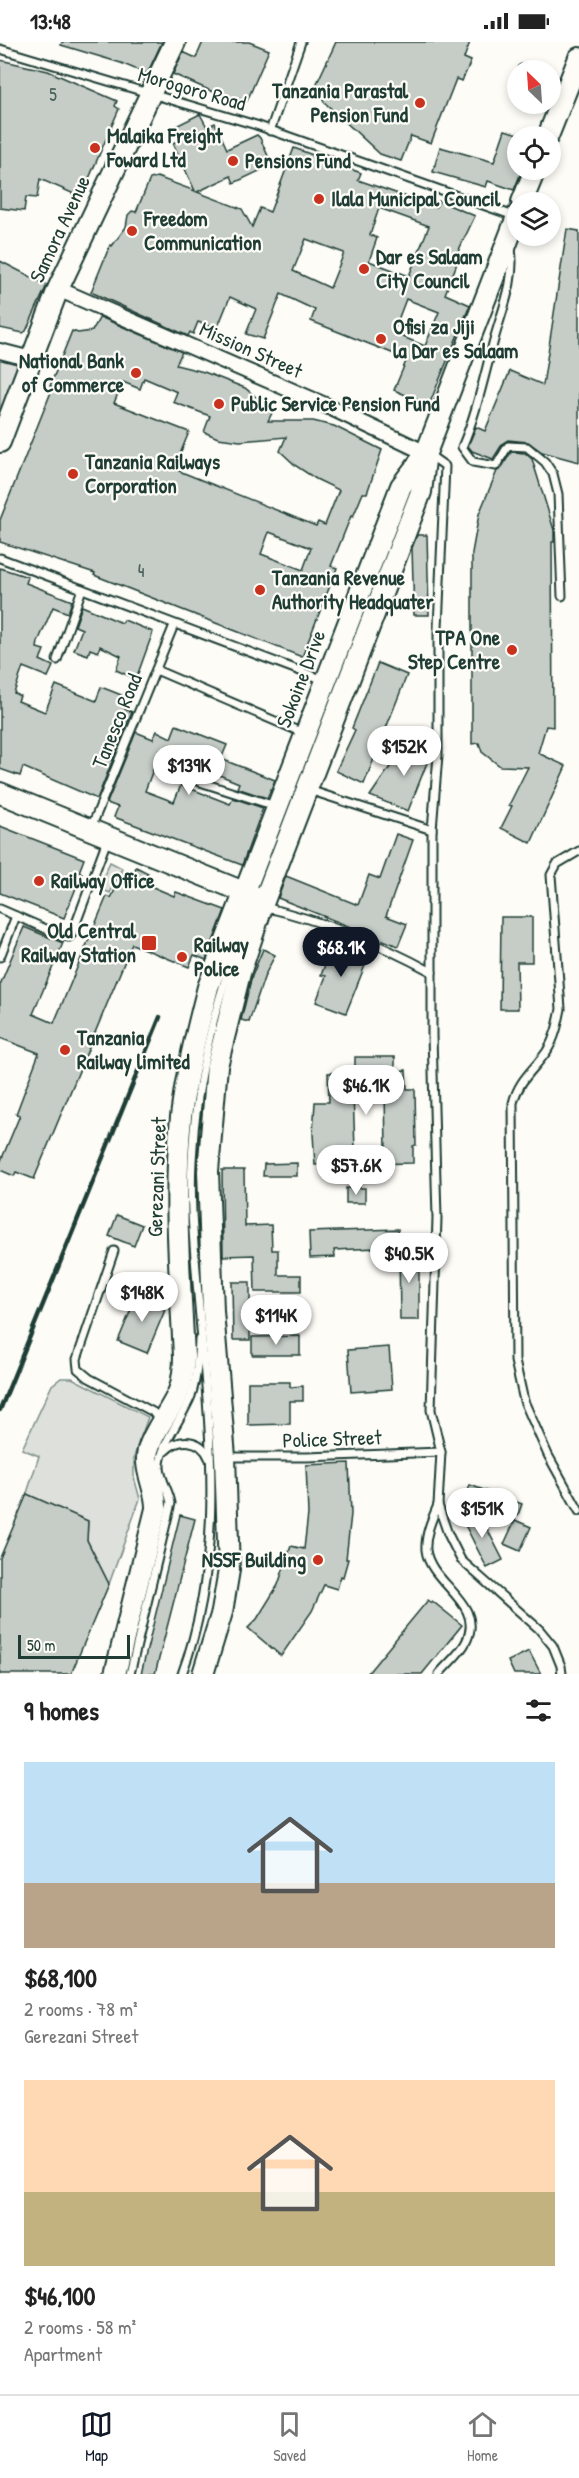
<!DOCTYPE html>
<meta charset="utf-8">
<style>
body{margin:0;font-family:"Patrick Hand",sans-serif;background:#f2f2f2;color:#222;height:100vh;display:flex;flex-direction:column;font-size:22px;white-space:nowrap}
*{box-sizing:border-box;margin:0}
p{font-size:20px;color:#767676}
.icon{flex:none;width:33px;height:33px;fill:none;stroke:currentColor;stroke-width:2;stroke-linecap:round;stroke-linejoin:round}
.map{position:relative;height:1632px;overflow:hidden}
.sheet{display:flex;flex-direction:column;background:#fff;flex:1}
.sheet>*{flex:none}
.needle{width:39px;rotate:335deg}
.tools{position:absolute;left:507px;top:18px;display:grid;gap:12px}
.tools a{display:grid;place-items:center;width:54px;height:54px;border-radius:50%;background:#fff;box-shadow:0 3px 9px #0003;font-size:30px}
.scale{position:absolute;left:18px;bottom:15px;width:112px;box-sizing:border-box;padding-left:6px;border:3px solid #1f3d34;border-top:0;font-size:16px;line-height:21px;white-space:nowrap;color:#1f3d34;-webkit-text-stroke:4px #fdfcf7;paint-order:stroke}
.price{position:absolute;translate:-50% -51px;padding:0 14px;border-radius:21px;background:#fff;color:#222;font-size:20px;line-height:39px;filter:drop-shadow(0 2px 3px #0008)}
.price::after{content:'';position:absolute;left:50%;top:36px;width:18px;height:14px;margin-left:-9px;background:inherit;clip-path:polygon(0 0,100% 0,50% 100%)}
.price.active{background:#111827;color:#fff}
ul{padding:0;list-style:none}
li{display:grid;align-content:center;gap:12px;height:318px;padding:0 24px}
li span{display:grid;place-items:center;height:186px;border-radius:0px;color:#555}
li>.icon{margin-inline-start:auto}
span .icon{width:108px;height:108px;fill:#fffc;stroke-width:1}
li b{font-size:26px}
h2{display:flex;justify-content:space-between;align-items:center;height:72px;padding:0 24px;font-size:26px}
.status{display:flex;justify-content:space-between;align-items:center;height:42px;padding:0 30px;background:#fff;direction:ltr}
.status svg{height:16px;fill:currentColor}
.tabs{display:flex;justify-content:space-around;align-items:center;height:84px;border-top:2px solid #e0e0e0;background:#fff;font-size:16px;color:#767676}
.tabs a{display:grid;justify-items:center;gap:3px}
.tabs .active{color:#111827}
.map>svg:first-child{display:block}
</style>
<div class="status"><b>13:48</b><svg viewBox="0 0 49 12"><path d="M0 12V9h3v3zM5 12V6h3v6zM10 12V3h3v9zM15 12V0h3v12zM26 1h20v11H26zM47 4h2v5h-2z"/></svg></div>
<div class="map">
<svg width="579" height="1632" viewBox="0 0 579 1632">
<rect width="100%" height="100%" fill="#fdfcf7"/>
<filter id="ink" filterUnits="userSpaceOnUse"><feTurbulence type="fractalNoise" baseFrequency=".0167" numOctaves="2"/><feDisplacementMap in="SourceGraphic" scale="12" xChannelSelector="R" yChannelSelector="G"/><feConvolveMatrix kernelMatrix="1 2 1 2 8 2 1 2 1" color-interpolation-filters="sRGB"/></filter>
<g filter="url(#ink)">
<g fill="#dde0db" stroke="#7e8e88" stroke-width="1.5">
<path d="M0 314 22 320 0 381Z"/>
<path d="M110 820 122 826 110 851 98 846Z"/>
<path d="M61 1336H72L148 1375 134 1415V1435L140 1457 109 1542 87 1498 88 1479 26 1454 39 1414 22 1407 52 1343Z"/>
</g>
<g fill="#c6cdc7" stroke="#1f3d34" stroke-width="1.5" fill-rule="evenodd">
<path d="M62 0H162L147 32 121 21 61 3Z"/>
<path d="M203 0H249L269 8 247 59 220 53 173 32 183 10 196 16Z"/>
<path d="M336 0H470L464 16 471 19 462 39 456 37 431 101 411 94 401 119 380 112 324 60 317 41Z"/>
<path d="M0 18 48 29 117 59 115 64 119 67 81 155 40 137 37 156 26 155 24 169 0 166Z"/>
<path d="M200 72 207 85 215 81 227 107 257 93 260 96 272 123 234 141 231 134 197 150 242 167 252 185 260 166 270 170 294 106 361 131 358 138 436 165 439 159 475 174 456 214V224L445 252 470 263 429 363 394 348 407 317 311 279 315 268 281 252 263 297 246 292 256 267 230 255 217 287 198 280 193 292 190 290 188 294 91 250 110 203 112 204 126 185 128 173 132 169 136 170 150 137 157 135 195 149 173 101 180 98 174 85ZM379 166 429 184 409 234 369 219 377 196 370 193ZM306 197 344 211 330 246 293 229ZM406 257 439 270 425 304 393 291Z"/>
<path d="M505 88 518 92V128H522L514 148 488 139 486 145 433 130 440 105 494 120Z"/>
<path d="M567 187 579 189V420L542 410 528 400 508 398 503 401 493 417 472 409 468 404 476 385 485 389 510 329 543 343Z"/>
<path d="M0 219 47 243 26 289 23 291 0 286Z"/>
<path d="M100 275 182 310 176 323 204 330 245 346 273 369 268 379H313L334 384 382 408 367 451H363L353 475 351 474 331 524 337 526 302 615 94 533 95 531 0 500V478L53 345 50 344 72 289 78 291 92 289ZM144 336 177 350 173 360 210 374 204 390 218 396 240 399 286 395 280 409 296 424 316 437 339 448 325 483 318 480 316 484 174 427 189 390 114 361 123 340 140 347ZM269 490 311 506 303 528 261 512Z"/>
<path d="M511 410 525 411 532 417 554 488V500H552L553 685 546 684 538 711 566 724 531 801 501 786 512 764 509 763 528 725 500 724 482 710 479 701 472 702V511L479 472 497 429 501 427Z"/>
<path d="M417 493H427L429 573H414L412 506Z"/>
<path d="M0 526 28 535 26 541 72 559 68 571 53 565 38 600 37 606 44 608 40 618 53 624 48 635 23 625 14 651 20 654 18 659 45 670 56 643 96 659 101 645 129 656 125 667 132 670 97 757 23 725 20 734 0 727Z"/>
<path d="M82 564 122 581 124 578 153 590 136 637 116 628 121 614 100 604 98 610 90 607 88 613 74 608 82 587 75 584Z"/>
<path d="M378 621 407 633 364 742 336 729 355 688 352 686Z"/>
<path d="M176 683 227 703 221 717 275 738 267 756 237 746 239 741 160 709 145 749 174 760 181 743 230 762 233 756 263 766 242 823 114 775 118 765 107 761 136 690 153 697 157 689 171 696Z"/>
<path d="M412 698 432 706V708L408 769 370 754 396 716 403 718Z"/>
<path d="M0 784 84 817 79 830 82 831 64 876 0 851Z"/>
<path d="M396 792 413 798 386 874 407 882 398 904 278 856 286 834 358 863 369 833 380 837Z"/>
<path d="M136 825 148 831 144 838 149 841 148 843 174 854 176 850 225 868 206 918 194 913 189 925 132 902 34 1137 16 1130 14 1134 0 1128V1121L20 1073 16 1072 39 1011 0 996V943L24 885 63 901 33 972 54 981 107 854 111 856 124 829 133 833Z"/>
<path d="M501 875H532V920H517L518 967H500Z"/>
<path d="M333 903 368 916 346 971 316 960 326 934 321 933Z"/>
<path d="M263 907 275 913 265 933 249 980 241 978 252 934Z"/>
<path d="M355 1015H395V1029L406 1028 407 1047H415L416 1103 413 1104V1121L315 1123 313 1092 315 1060H329L328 1031 355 1030ZM385 1049 386 1107 355 1108 353 1050Z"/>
<path d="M297 1121V1134H263L264 1122Z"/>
<path d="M222 1128H244L245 1184 271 1183 272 1208H278V1233H301V1250H255L254 1213 223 1214Z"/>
<rect x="346" y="1146" width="19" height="15"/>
<path d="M117 1173 142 1183 134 1204 109 1194Z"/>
<path d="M398 1187 399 1205 334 1208 335 1215 310 1216 309 1190Z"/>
<path d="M399 1207H419V1278H400Z"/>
<path d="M232 1240H250V1298H233Z"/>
<path d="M139 1248 156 1256 153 1263 165 1268 147 1311 118 1299Z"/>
<path d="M300 1294V1313H252V1295Z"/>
<path d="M389 1305 392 1347 351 1350 348 1308Z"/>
<path d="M248 1340H290V1345L303 1344V1359H290V1382L248 1383Z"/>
<path d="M349 1421 351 1472 346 1517H348L343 1535 341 1534 337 1547 324 1543 312 1569 281 1614 248 1586 257 1577 278 1543 291 1504 304 1507 308 1472 306 1423Z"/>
<path d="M470 1443 522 1462 518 1473 466 1454Z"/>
<path d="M27 1452 88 1479 87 1498 109 1542 71 1632H0V1516Z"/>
<path d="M477 1467 503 1518 487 1526 461 1475Z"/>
<path d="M180 1473 195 1477 155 1632H141Z"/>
<path d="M515 1478 531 1485 520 1509 504 1502Z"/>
<path d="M428 1558 431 1561 432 1559 462 1583 422 1632H367Z"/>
<path d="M529 1609 541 1632H514L508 1619Z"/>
</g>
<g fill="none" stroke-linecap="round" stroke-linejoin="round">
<defs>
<g id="lane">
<path d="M0 7 256 83 514 174"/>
<path d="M522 27 525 28"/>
<path d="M550 42 563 49"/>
<path d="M270 89 301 0"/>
<path d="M511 207C516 238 502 268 494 298 484 334 477 370 462 405L473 420 496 424 508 404 527 405 545 420 553 432 558 452 562 554"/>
<path d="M428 412 445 424 438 586V713L432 788V993L437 1176 431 1368 441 1410 438 1463 448 1492 461 1518 539 1587 553 1604 561 1624 562 1632"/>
<path d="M0 516 324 638"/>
<path d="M57 618 82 547"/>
<path d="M156 628 303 691"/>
<path d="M172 731 275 764"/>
<path d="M309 748 432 788"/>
<path d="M91 786 174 583"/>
<path d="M579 809 557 822 551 833 561 967C558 982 555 996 547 1009 534 1028 519 1037 513 1061L515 1319 524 1359 548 1413 579 1469"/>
<path d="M264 865C323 879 379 901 432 930"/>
<path d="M0 867 62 894 69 895 72 892 107 798"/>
<path d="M0 915 16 874"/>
<path d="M114 1209 77 1317 78 1327 89 1336 153 1370 160 1379"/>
<path d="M165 1409C179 1395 201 1396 209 1416"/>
<path d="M228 1415H307L441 1410"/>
<path d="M438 1463C432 1477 425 1492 426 1508 430 1542 486 1561 466 1600 460 1612 447 1622 439 1632"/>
<path d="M130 1632 171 1461C169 1449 161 1438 160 1426 159 1404 183 1375 191 1354 197 1336 198 1317 199 1298"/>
<path d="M182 1632C230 1502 206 1362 196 1228 193 1191 190 1155 192 1119 196 1022 221 945 253 855"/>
</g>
<g id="street">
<path d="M58 247 325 363 426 411"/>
<path d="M0 309 31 317"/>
</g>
<g id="secondary">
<path d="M548 94 579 16"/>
<path d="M522 160 535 128"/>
<path d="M0 400 58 247 175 0"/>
<path d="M0 751 256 855"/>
<path d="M115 1632 156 1467C157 1447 143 1429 148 1408 154 1386 173 1367 180 1346 183 1335 184 1324 184 1314 180 1234 173 1155 181 1075 186 1031 197 988 208 945L401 444 424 414"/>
<path d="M203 1632 222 1570 229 1528 225 1415 213 1269 208 1129 217 1024 240 931 264 859 421 450 426 411 518 172"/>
</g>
</defs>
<use href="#lane" stroke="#1f3d34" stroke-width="11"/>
<use href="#street" stroke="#1f3d34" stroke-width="18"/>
<use href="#secondary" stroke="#1f3d34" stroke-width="24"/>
<use href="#lane" stroke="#fdfcf7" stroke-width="7"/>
<use href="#street" stroke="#fdfcf7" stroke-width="14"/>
<use href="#secondary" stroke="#fdfcf7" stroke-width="20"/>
<path stroke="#1f3d34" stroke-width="4.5" d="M0 1368 160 975"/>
</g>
</g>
<g fill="#c8321e" stroke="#fdfcf7" stroke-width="2">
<circle cx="420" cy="61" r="6"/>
<circle cx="95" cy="106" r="6"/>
<circle cx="233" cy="119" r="6"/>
<circle cx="319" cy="157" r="6"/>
<circle cx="132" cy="189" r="6"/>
<circle cx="364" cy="227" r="6"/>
<circle cx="381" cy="297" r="6"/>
<circle cx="136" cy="331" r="6"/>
<circle cx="219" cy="362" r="6"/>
<circle cx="73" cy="432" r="6"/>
<circle cx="260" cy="548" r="6"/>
<circle cx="512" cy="608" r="6"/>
<circle cx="39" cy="839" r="6"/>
<rect x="141" y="893" width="16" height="16" rx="3"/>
<circle cx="182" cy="915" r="6"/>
<circle cx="65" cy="1008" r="6"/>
<circle cx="318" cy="1518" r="6"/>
</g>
<g text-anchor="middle" stroke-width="4.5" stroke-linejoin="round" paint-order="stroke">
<g font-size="18" fill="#496159">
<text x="53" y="59">5</text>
<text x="141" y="535">4</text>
</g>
<g font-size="21" fill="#1f3d34" stroke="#fdfcf7">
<text transform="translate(192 47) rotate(16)" y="7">Morogoro Road</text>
<text transform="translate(60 187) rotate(-65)" y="7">Samora Avenue</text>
<text transform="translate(251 308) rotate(24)" y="7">Mission Street</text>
<text transform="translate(301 637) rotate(-69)" y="7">Sokoine Drive</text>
<text transform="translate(117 679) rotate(-68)" y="7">Tanesco Road</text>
<text transform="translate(157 1135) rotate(-88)" y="7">Gerezani Street</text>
<text transform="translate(332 1397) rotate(-2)" y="7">Police Street</text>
</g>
<g font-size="21" font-weight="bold" fill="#1f3d34" stroke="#fdfcf7" text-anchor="start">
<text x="408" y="56" text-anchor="end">Tanzania Parastal<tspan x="408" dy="24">Pension Fund</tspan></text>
<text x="107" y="101">Malaika Freight<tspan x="107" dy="24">Foward Ltd</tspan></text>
<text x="245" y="126">Pensions Fund</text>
<text x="331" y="164">Ilala Municipal Council</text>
<text x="144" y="184">Freedom<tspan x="144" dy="24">Communication</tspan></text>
<text x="376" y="222">Dar es Salaam<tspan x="376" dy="24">City Council</tspan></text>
<text x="393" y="292">Ofisi za Jiji<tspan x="393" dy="24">la Dar es Salaam</tspan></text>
<text x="124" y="326" text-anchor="end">National Bank<tspan x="124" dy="24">of Commerce</tspan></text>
<text x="231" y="369">Public Service Pension Fund</text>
<text x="85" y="427">Tanzania Railways<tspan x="85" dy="24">Corporation</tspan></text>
<text x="272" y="543">Tanzania Revenue<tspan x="272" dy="24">Authority Headquater</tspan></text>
<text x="500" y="603" text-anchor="end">TPA One<tspan x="500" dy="24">Step Centre</tspan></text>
<text x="51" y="846">Railway Office</text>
<text x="136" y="896" text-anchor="end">Old Central<tspan x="136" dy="24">Railway Station</tspan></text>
<text x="194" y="910">Railway<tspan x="194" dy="24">Police</tspan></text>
<text x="77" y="1003">Tanzania<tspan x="77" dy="24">Railway limited</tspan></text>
<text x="306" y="1525" text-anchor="end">NSSF Building</text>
</g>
</g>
</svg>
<div class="tools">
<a><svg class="needle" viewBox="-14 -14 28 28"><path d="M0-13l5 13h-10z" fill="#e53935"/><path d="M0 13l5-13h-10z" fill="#767676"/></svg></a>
<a><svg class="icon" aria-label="locate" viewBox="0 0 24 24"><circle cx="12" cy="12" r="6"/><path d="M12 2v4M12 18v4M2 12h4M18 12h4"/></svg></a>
<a><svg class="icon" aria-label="layers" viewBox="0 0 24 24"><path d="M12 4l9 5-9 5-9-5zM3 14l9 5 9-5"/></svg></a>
</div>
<div class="scale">50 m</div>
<b class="price" style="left:404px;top:735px">$152K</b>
<b class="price" style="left:189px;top:754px">$139K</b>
<b class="price active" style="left:341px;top:936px">$68.1K</b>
<b class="price" style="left:366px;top:1074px">$46.1K</b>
<b class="price" style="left:356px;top:1154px">$57.6K</b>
<b class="price" style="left:409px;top:1242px">$40.5K</b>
<b class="price" style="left:142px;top:1281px">$148K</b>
<b class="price" style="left:276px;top:1304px">$114K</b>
<b class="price" style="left:482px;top:1497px">$151K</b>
</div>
<section class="sheet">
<h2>9 homes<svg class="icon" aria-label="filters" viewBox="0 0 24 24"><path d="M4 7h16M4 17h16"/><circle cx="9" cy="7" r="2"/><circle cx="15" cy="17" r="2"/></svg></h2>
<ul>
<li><span style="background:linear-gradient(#bfe0f5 65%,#b9a48a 0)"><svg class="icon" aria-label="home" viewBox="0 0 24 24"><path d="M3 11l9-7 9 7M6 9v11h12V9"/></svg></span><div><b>$68,100</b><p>2 rooms · 78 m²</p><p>Gerezani Street</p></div></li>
<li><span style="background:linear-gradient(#ffd9b3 60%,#c2b280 0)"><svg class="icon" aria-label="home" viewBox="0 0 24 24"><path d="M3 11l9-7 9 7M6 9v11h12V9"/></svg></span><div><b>$46,100</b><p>2 rooms · 58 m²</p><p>Apartment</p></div></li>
</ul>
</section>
<nav class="tabs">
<a class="active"><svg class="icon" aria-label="map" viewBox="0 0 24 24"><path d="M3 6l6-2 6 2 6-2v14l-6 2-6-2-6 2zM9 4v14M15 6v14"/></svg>Map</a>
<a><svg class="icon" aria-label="saved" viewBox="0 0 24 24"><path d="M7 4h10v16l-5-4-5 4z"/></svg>Saved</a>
<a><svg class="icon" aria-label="home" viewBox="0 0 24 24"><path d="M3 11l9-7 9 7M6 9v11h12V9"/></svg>Home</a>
</nav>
